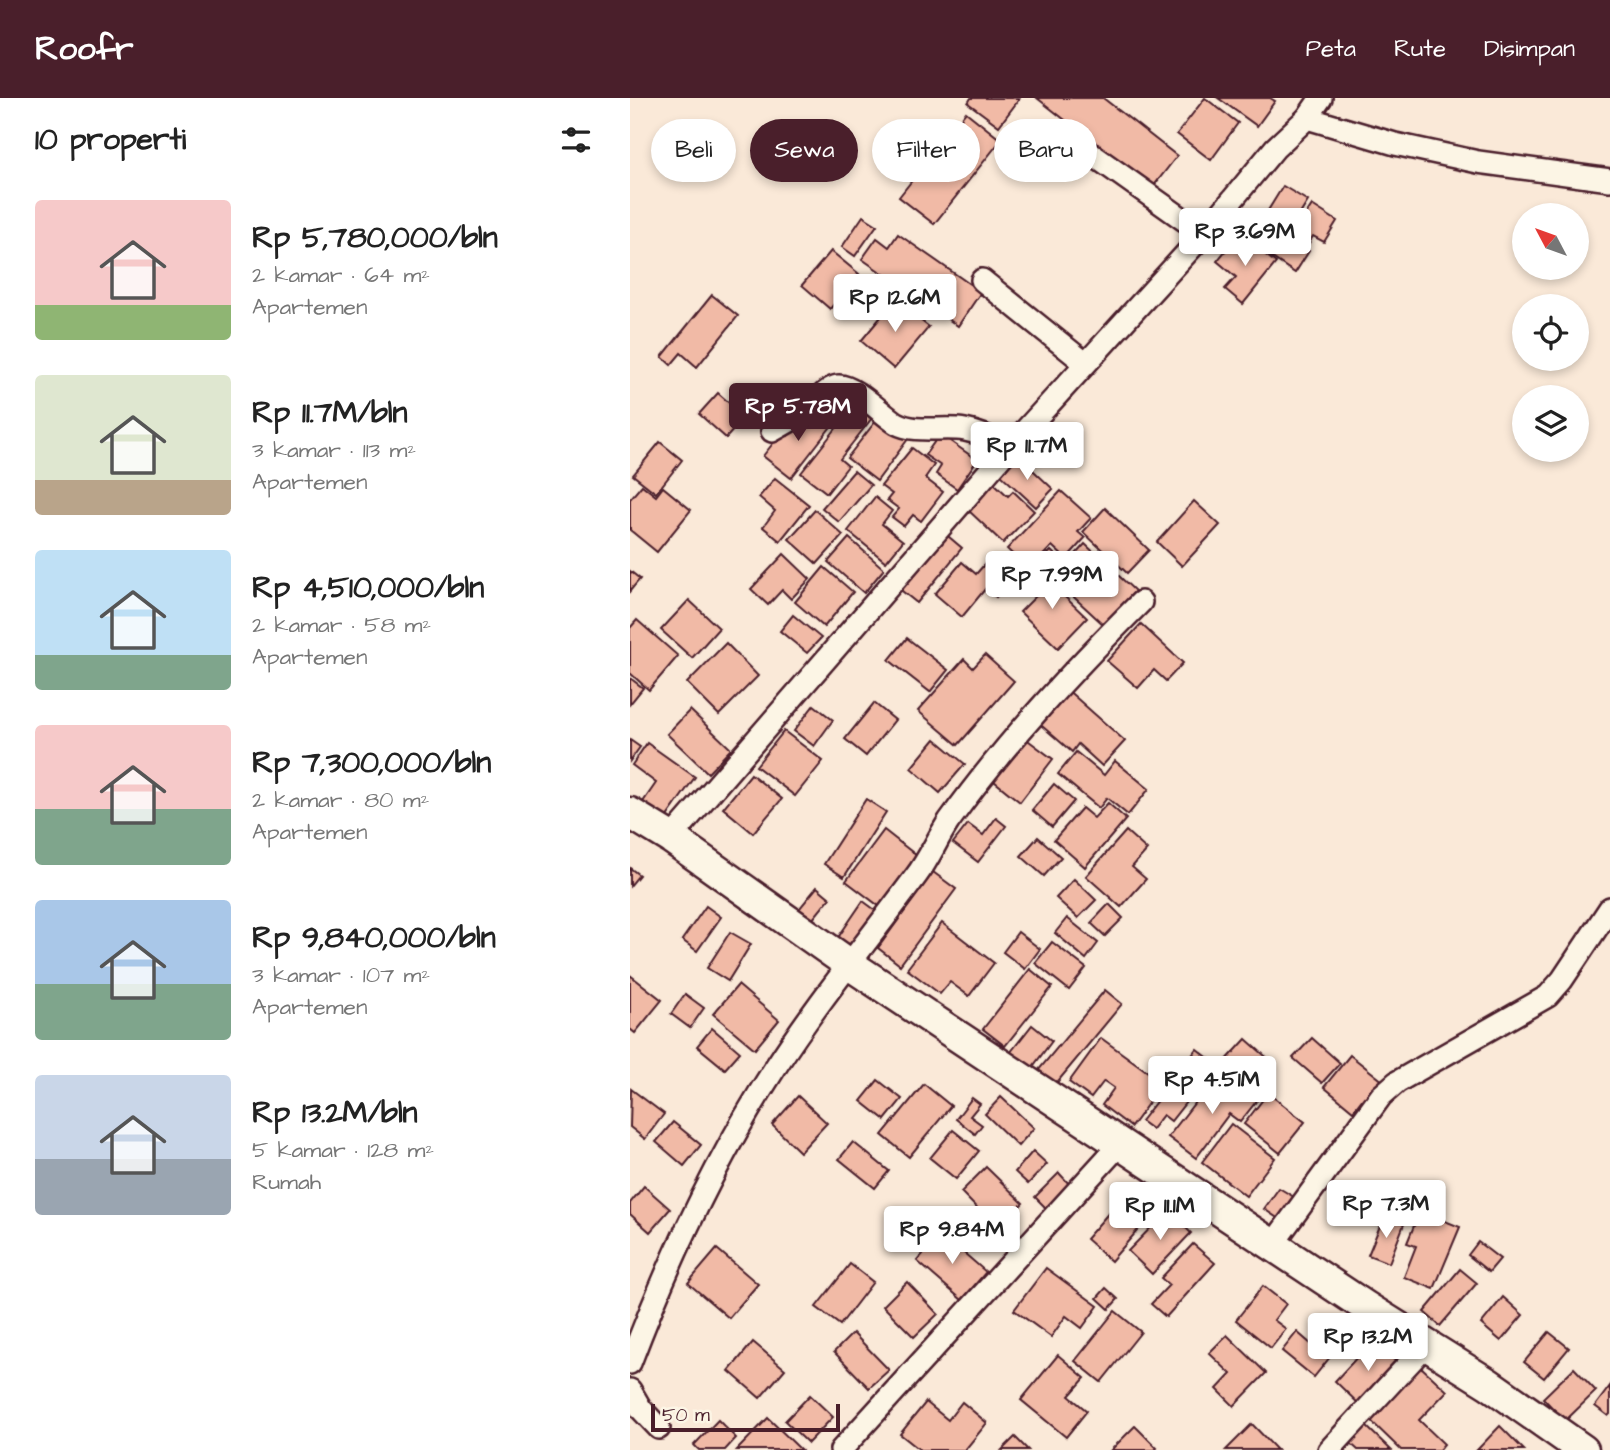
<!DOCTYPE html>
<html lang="id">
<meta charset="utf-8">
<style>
body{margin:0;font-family:"Architects Daughter",sans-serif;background:#f6f6f6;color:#222;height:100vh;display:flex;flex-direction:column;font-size:26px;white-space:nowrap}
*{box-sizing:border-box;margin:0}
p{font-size:23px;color:#767676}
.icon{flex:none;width:38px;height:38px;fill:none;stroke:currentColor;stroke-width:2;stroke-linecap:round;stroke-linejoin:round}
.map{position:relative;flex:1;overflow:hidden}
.details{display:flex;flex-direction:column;background:#fff;width:630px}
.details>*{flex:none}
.banner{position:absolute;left:21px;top:21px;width:665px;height:63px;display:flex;gap:14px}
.needle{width:46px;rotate:311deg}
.controls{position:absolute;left:882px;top:105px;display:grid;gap:14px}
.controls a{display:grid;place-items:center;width:77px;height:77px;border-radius:50%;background:#fff;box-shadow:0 4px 10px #0003;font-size:35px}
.scale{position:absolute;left:21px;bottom:18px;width:189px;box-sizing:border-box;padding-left:7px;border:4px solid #4a1f2b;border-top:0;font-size:19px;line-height:24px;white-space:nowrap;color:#4a1f2b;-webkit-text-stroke:5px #fcf5e5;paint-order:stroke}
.price{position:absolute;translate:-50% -60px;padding:0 16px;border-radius:7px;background:#fff;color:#222;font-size:23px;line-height:46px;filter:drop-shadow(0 2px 4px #0008)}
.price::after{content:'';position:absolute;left:50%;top:42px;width:21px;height:16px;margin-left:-10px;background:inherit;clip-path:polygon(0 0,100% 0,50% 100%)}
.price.selected{background:#4a1f2b;color:#fff}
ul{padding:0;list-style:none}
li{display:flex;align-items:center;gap:21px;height:175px;padding:0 35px}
li span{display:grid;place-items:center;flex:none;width:196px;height:140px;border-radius:7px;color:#555}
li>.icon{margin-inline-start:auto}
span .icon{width:84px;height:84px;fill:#fffc;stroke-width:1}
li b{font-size:30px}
h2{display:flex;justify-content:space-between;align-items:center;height:84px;padding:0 35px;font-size:30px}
.tag{padding:0 24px;border-radius:32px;background:#fff;box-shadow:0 4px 10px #0003;font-size:24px;line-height:63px}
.tag.selected{background:#4a1f2b;color:#fff}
header{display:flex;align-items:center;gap:42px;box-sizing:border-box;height:98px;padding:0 35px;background:#4a1f2b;color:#fff}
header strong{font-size:33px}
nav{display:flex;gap:38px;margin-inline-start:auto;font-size:24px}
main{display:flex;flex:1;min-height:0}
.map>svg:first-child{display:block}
</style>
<header>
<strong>Roofr</strong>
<nav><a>Peta</a><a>Rute</a><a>Disimpan</a></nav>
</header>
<main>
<section class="details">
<h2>10 properti<svg class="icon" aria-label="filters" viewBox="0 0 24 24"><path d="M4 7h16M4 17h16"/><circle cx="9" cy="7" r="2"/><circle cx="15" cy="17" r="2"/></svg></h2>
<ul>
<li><span style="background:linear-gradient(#f6c9c9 75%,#8fb573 0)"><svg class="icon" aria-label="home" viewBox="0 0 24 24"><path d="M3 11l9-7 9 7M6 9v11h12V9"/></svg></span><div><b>Rp 5,780,000/bln</b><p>2 kamar · 64 m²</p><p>Apartemen</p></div></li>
<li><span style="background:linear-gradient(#dfe7d0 75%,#b9a48a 0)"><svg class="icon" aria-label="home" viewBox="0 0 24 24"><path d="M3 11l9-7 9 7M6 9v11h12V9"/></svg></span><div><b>Rp 11.7M/bln</b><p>3 kamar · 113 m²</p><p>Apartemen</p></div></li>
<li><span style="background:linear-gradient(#bfe0f5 75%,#7fa58c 0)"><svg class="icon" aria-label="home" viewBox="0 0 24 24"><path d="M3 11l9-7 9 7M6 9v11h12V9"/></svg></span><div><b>Rp 4,510,000/bln</b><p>2 kamar · 58 m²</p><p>Apartemen</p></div></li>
<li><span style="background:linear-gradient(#f6c9c9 60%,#7fa58c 0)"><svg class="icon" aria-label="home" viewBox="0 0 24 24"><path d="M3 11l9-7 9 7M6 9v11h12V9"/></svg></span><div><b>Rp 7,300,000/bln</b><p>2 kamar · 80 m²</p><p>Apartemen</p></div></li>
<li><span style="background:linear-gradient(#a9c7e8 60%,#7fa58c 0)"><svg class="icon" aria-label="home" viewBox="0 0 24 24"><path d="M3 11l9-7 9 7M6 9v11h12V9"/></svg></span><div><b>Rp 9,840,000/bln</b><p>3 kamar · 107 m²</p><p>Apartemen</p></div></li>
<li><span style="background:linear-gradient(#c9d6e8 60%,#9aa5b1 0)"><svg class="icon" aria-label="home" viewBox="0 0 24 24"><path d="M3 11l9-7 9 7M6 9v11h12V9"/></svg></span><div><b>Rp 13.2M/bln</b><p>5 kamar · 128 m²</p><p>Rumah</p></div></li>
</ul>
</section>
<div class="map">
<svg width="980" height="1352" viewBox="0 0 980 1352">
<rect width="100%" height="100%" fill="#fae9d8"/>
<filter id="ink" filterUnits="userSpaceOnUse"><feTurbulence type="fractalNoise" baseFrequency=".0143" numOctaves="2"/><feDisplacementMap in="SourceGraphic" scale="14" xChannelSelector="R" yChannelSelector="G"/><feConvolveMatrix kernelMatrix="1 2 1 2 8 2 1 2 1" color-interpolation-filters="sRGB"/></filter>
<g filter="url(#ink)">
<g fill="#f1baa6" stroke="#4a1f2b" stroke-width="2">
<path d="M341 0H390L369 28 338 5Z"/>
<path d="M407 0H473L547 58 522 90Z"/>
<path d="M575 0 608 25 581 62 547 36Z"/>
<path d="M588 0H640L645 3 627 28Z"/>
<path d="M336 14 371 42 304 126 269 99Z"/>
<path d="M653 88 678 103 659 134 634 119Z"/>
<path d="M682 107 707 123 694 144 683 138 679 145 664 135Z"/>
<path d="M233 118 247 127 225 158 212 149Z"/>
<path d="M646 131 679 153 665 175 632 153Z"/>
<path d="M268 136 351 194 328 228 232 161 247 140 259 149Z"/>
<path d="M609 136 646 165 613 206 595 191 606 179 587 163Z"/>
<path d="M201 153 229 176 200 211 172 187Z"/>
<path d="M82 197 108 218 67 269 51 255 41 267 32 259Z"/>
<path d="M265 202 299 229 264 271 231 243Z"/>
<path d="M208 293 242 320 210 361 218 368 197 395 171 375 215 319 198 306Z"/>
<path d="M88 295 115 319 96 340 69 316Z"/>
<path d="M186 312 203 326 161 380 133 358 152 334 158 338 172 321Z"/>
<path d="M249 319 278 341 247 383 217 360Z"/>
<path d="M310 336 347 362 327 391 306 376 311 368 295 357Z"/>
<path d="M30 344 52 362 26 395 3 377Z"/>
<path d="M282 350 304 367 295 380 313 394 291 423 283 417 274 428 262 419 269 411 257 402 262 396 251 388Z"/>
<path d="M388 358 423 391 406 409 371 377Z"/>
<path d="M224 373 241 387 209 424 192 410Z"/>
<path d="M145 380 179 407 150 443 133 429 145 413 129 399Z"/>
<path d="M364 385 378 398 383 393 404 413 373 445 338 412Z"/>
<path d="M12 387 26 398 33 389 61 412 27 454 0 432V401Z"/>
<path d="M431 393 461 420 448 434 455 440 436 461 422 448 399 472 377 451Z"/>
<path d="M245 399 262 413 252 426 273 443 256 464 218 433Z"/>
<path d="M564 403 590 427 552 468 527 444Z"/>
<path d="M475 410 519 452 497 475 453 434Z"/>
<path d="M185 412 213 437 187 466 159 441Z"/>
<path d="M312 433 332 450 287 505 267 489Z"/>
<path d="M219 440 254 471 234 495 198 464Z"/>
<path d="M455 446 505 493 474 527 408 466 421 453 436 467Z"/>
<path d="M154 456 180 481 161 501 152 492 138 507 121 491Z"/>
<path d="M362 458 384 477 366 499 356 490 332 519 305 496 332 464 346 476Z"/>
<path d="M194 469 223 494 194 529 165 504Z"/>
<path d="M0 473 10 481 0 493Z"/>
<path d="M408 473 457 520 428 550 390 514 406 498 395 487Z"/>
<path d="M59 502 89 530 62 560 31 532Z"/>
<path d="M163 517 191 540 177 555 150 533Z"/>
<path d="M7 522 48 558 19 592 0 575V530Z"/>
<path d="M511 526 553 565 536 583 524 572 508 590 477 563Z"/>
<path d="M277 540 318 572 300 594 259 562Z"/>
<path d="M96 545 128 578 89 617 57 585Z"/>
<path d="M355 557 384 583 328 647 288 613 334 561 343 570Z"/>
<path d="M0 580 13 590 0 606Z"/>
<path d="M434 589 495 643 472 668 448 646 442 654 405 622Z"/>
<path d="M244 605 265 622 236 658 215 641Z"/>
<path d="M184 607 203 622 184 648 164 633Z"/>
<path d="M60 612 101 651 78 675 37 636Z"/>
<path d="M154 633 193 663 165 698 126 668Z"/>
<path d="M391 637 423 661 390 704 359 679Z"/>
<path d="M305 641 335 666 310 695 281 670Z"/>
<path d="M0 642 10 649 0 663Z"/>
<path d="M17 645 65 679 36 720 13 704 26 685 2 667Z"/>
<path d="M446 654 474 677 485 663 519 691 498 717 477 700 469 710 428 676Z"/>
<path d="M121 676 152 701 123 735 93 710Z"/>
<path d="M424 686 444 703 422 729 402 712Z"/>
<path d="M236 701 256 714 214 779 194 766Z"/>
<path d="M478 705 496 721 455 769 424 742 452 710 464 720Z"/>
<path d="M366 720 376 728 348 764 323 745 338 726 353 737Z"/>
<path d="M254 732 287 758 249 808 216 783Z"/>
<path d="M496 733 517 752 502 769 516 781 491 809 456 778Z"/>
<path d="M408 739 431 759 414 778 391 758Z"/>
<path d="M0 770 9 777 0 788Z"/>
<path d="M303 774 326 791 270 867 248 850Z"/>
<path d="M444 781 466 802 448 820 426 800Z"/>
<path d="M187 789 200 800 178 827 165 816Z"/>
<path d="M233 803 252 817 224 857 205 844Z"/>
<path d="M479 806 493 820 475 838 461 825Z"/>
<path d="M76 808 91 819 67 853 52 842Z"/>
<path d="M437 820 468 845 456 861 425 835Z"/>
<path d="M312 825 364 865 339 898 320 884 310 896 277 871Z"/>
<path d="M100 834 121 846 98 883 77 870Z"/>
<path d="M388 834 410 851 395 871 373 854Z"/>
<path d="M422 844 456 870 439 892 405 865Z"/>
<path d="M400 871 422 889 375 948 353 931Z"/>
<path d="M0 877 32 902 5 935 0 931Z"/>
<path d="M108 887 149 922 125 951 83 916Z"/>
<path d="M475 892 492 906 424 988 407 974Z"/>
<path d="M55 896 74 910 60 930 41 916Z"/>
<path d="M402 927 422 943 401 971 380 955Z"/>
<path d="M82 930 110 954 95 971 67 948Z"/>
<path d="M471 940 533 985 501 1029 472 1007 484 990 474 983 461 1000 439 984Z"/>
<path d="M682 940 710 965 692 985 663 960Z"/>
<path d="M616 941 642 964 626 983 617 975 599 995 581 979Z"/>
<path d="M567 951 586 966 541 1023 533 1017 522 1031 511 1023Z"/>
<path d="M720 957 754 984 739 1003 734 999 723 1013 694 989Z"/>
<path d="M248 982 272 1001 255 1022 231 1003Z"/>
<path d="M616 983 632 996 610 1024 599 1016 566 1060 538 1039 580 985 602 1002Z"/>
<path d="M294 986 321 1008 279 1059 252 1037Z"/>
<path d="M1 991 34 1016 15 1041 0 1029Z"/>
<path d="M638 995 675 1024 650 1055 614 1026Z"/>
<path d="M168 998 197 1025 170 1054 142 1027Z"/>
<path d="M371 999 404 1030 388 1048 355 1016Z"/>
<path d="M342 1000 350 1006 340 1018 352 1027 345 1036 326 1021Z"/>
<path d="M43 1024 71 1047 54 1068 26 1044Z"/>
<path d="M601 1026 645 1060 616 1098 572 1064Z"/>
<path d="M323 1032 349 1053 326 1081 300 1060Z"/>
<path d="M223 1044 259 1073 245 1090 209 1061Z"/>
<path d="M403 1053 417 1066 398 1086 385 1074Z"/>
<path d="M356 1069 393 1105 367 1131 331 1094Z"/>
<path d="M429 1075 441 1088 417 1111 405 1099Z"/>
<path d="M14 1088 40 1111 20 1134 0 1116V1105Z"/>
<path d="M502 1088 527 1110 481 1163 456 1141Z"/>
<path d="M649 1090 664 1099 649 1121 634 1111Z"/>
<path d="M538 1112 561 1135 522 1176 498 1153Z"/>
<path d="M790 1113 830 1129 804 1191 774 1179 786 1148 777 1145Z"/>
<path d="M754 1118 774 1126 759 1165 738 1157Z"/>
<path d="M311 1135 356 1174 332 1202 287 1163Z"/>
<path d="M848 1144 870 1161 859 1174 838 1157Z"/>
<path d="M563 1146 585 1165 536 1219 521 1206 539 1187 531 1180Z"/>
<path d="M87 1151 128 1186 99 1220 58 1185Z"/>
<path d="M220 1166 243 1184 210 1227 186 1209Z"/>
<path d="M416 1170 468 1208 452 1230 436 1218 421 1239 384 1212Z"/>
<path d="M830 1171 847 1185 810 1228 794 1214Z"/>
<path d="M277 1184 308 1216 284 1239 253 1208Z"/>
<path d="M633 1188 656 1206 644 1222 656 1231 641 1250 606 1222Z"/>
<path d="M476 1190 488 1201 479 1211 467 1200Z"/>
<path d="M873 1199 893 1217 871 1243 851 1226Z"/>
<path d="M485 1213 511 1234 471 1284 445 1263Z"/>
<path d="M694 1230 712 1244 684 1279 652 1253 667 1234 681 1246Z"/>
<path d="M919 1234 939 1250 914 1280 894 1264Z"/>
<path d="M223 1235 259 1272 239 1290 204 1254Z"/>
<path d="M597 1237 636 1275 604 1308 587 1291 601 1276 579 1255Z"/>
<path d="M743 1242 771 1268 732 1309 705 1283Z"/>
<path d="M123 1244 155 1271 130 1300 99 1273Z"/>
<path d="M428 1257 455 1280 439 1298 457 1313 436 1339 391 1302Z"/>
<path d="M790 1268 817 1293 789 1322 814 1346 809 1352H771L739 1321Z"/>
<path d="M944 1270 966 1293 935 1323 913 1300Z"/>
<path d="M980 1288V1316L978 1318 965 1308Z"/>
<path d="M180 1297 203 1319 178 1345 155 1323Z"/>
<path d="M296 1304 318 1322 332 1304 357 1325 335 1352H290L270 1336Z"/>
<path d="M138 1320 171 1352H107Z"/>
<path d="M88 1322 106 1340 95 1352H69L64 1347Z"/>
<path d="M622 1326 647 1352H596Z"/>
<path d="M734 1326 761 1352H728L718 1343Z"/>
<path d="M505 1328 527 1350 525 1352H481Z"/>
<path d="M870 1328 894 1352H847Z"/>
<path d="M385 1339 398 1352H372Z"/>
</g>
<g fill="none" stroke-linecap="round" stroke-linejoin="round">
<defs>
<g id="street">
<path d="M677 20 691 0"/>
<path d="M453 50 574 136"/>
<path d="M352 182 455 265"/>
<path d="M142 333C153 327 164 321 175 314 185 307 195 290 208 288 223 286 253 317 266 325 286 336 314 328 335 332 351 335 366 342 380 349"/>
<path d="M41 740 380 349 574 136 645 50 677 20 765 46 848 64 980 82"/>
<path d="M643 1146 751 998 767 984 918 898 932 882 980 810"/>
<path d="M0 1265C39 1162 85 1063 145 970 188 903 239 842 286 778 299 761 307 741 319 723 376 644 442 573 511 504"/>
<path d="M0 1292 11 1311 29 1330"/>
<path d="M211 1352 490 1046"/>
<path d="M699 1352 796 1247"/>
</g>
<path id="secondary" d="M0 715 41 740 219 866 736 1209 859 1286 953 1352"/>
</defs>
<use href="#street" stroke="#4a1f2b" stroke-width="26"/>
<use href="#secondary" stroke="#4a1f2b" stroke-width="35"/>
<use href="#street" stroke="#fcf5e5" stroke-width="21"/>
<use href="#secondary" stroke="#fcf5e5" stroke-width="30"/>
</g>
</g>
</svg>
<div class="controls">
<a><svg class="needle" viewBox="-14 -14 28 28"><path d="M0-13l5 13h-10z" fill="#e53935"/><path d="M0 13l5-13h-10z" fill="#767676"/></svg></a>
<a><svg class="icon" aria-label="locate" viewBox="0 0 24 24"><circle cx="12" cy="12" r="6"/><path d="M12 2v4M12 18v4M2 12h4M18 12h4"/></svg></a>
<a><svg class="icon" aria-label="layers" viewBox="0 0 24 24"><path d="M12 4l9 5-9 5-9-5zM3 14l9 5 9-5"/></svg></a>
</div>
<div class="scale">50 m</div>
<b class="price" style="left:615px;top:170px">Rp 3.69M</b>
<b class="price" style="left:265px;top:236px">Rp 12.6M</b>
<b class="price selected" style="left:168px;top:345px">Rp 5.78M</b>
<b class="price" style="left:397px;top:384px">Rp 11.7M</b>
<b class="price" style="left:422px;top:513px">Rp 7.99M</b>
<b class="price" style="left:582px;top:1018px">Rp 4.51M</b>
<b class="price" style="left:756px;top:1142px">Rp 7.3M</b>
<b class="price" style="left:530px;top:1144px">Rp 11.1M</b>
<b class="price" style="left:322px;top:1168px">Rp 9.84M</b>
<b class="price" style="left:738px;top:1275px">Rp 13.2M</b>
<div class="banner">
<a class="tag">Beli</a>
<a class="tag selected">Sewa</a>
<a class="tag">Filter</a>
<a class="tag">Baru</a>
</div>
</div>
</main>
